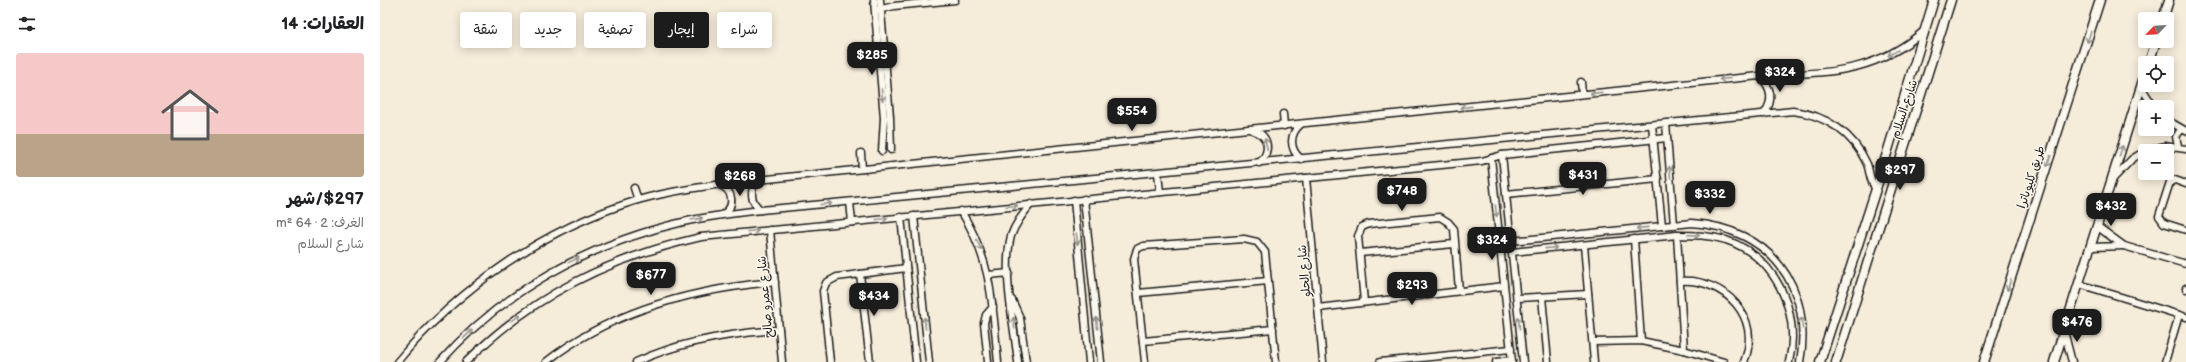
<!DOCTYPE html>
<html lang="ar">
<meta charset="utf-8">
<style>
body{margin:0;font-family:"Balsamiq Sans","Playpen Sans Arabic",sans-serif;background:#f6f6f6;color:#202124;direction:rtl;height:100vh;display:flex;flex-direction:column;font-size:15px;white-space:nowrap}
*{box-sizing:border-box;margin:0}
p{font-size:13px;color:#757577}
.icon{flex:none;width:22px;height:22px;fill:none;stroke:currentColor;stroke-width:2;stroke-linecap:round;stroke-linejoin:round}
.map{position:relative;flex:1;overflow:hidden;direction:ltr}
.panel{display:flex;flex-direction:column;background:#fff;width:380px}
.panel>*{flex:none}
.top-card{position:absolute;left:12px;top:12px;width:380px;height:36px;direction:rtl;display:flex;gap:8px}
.needle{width:26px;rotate:245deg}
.controls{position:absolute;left:1758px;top:12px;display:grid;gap:8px}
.controls a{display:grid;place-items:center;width:36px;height:36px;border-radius:4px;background:#fff;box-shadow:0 2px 10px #0003;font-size:20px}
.price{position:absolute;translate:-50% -34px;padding:0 9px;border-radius:8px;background:#1c1c1c;color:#fff;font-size:13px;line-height:26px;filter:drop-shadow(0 1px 2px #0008)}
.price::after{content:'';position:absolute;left:50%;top:24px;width:12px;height:9px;margin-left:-6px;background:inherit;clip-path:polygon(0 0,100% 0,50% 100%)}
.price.on{background:#222;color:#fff}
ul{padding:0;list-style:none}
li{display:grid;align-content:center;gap:8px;height:212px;padding:0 16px}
li span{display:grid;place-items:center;height:124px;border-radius:4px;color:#555}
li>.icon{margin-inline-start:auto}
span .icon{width:72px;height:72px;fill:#fffc;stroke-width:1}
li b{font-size:17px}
h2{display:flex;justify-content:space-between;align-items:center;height:48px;padding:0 16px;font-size:17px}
.pill{padding:0 14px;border-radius:4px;background:#fff;box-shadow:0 2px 10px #0003;font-size:14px;line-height:36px}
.pill.on{background:#1c1c1c;color:#fff}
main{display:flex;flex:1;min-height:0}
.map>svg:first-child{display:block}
</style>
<main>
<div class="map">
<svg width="1806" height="362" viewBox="0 0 1806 362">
<rect width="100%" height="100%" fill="#f6ecda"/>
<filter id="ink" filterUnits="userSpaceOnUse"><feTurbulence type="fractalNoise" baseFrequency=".025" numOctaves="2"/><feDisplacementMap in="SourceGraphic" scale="8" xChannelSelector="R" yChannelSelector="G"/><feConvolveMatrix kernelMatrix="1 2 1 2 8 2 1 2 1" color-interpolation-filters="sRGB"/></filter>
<g filter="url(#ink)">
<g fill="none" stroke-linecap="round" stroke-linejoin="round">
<defs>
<g id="street">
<path d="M494 0 504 118 502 151"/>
<path d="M500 0 510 117 511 150"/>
<path d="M498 10 514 6 575 0"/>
<path d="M1379 76C1392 87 1394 100 1384 114"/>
<path d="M1201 82 1202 94"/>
<path d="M1761 87 1774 107"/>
<path d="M903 114 904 126"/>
<path d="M1787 120 1806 131"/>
<path d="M1286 123 1294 225"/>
<path d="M921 124C909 134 909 149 921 159"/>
<path d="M1272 125 1282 226"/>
<path d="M872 130C890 135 891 152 879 163"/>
<path d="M1798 146 1796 137 1801 129"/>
<path d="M1766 151 1784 146 1806 149"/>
<path d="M481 153 482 169"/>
<path d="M1122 155 1143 362"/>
<path d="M1111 158 1132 362"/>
<path d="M778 173 780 192"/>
<path d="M926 178 943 362"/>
<path d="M378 180C369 190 370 202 381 210"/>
<path d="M1732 180 1752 159 1765 151"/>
<path d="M1806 184 1795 180 1790 182 1779 216 1784 223 1806 230"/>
<path d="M339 185C353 189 356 207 343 214"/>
<path d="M254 188 258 200"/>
<path d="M1126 194 1278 179"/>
<path d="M704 199 721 362"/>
<path d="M694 200 709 362"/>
<path d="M470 202 472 222"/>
<path d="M581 211C613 263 612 304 618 362"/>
<path d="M534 216 549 362"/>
<path d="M521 217 536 362"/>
<path d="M1718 227 1744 246 1806 264"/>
<path d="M390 230 402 362"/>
<path d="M1297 235 1304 350"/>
<path d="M1254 239 1261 341"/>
<path d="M1131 241 1312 223C1389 228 1434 286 1420 362"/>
<path d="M1204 245 1214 362"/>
<path d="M1711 247 1744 246"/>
<path d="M1132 252 1297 235C1314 235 1329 235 1346 240 1396 257 1421 312 1409 362"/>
<path d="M980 253 1074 244"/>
<path d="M480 274 490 362"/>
<path d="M609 275 629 273"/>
<path d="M1300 281C1344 278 1383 317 1364 362"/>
<path d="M1699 284 1806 317"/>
<path d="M1806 289V288"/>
<path d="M758 293 888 281"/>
<path d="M1162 297 1168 362"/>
<path d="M1137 298 1208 294"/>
<path d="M632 300 640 318 646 362"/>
<path d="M984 302 978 236 982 227 989 224 1060 217 1068 222 1074 229 1079 291"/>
<path d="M938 308 1124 286"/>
<path d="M1684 331 1692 362"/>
<path d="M763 341 893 329"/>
<path d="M1213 342 1261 341 1304 350 1344 362"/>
<path d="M17 362C79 287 165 228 258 200 297 189 338 184 378 180L1379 76C1445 72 1492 76 1545 30"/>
<path d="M60 362C124 290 211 243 303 222 329 216 355 213 381 210L1413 111C1446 115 1473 133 1487 164 1490 172 1490 183 1496 189"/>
<path d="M86 362C153 295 229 258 321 237L1102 161 1122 155 1287 138"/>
<path d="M166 362C232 310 313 289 395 282"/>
<path d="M256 362C301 341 350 333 399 330"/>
<path d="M450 362 443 291 446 283 457 277 526 268"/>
<path d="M608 362 604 323 606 315 613 307"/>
<path d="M638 362C634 325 622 271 631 236 635 224 643 214 651 204"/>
<path d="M765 362 754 259 757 249 763 246 864 239 877 242 885 252 896 362"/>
<path d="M1000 362 1131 349"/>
<path d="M1116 362 1132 360"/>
<path d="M1785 362 1799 315"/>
</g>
<g id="secondary">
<path d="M1783 19 1789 0"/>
<path d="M1769 63 1776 41"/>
<path d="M1440 362 1496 189 1554 0"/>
<path d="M1456 362 1571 0"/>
<path d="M1604 362 1720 0"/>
<path d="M1674 362 1765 74"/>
</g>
</defs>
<use href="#street" stroke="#1c1c1c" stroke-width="9"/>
<use href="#secondary" stroke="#1c1c1c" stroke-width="11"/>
<use href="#street" stroke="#fbf7ec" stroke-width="6"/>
<use href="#secondary" stroke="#fbf7ec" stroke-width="8"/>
</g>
<defs><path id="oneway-shaft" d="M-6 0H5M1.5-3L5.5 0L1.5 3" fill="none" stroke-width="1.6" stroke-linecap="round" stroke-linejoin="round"/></defs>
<g stroke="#97948e">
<use href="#oneway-shaft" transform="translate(1709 37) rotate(108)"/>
<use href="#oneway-shaft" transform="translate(1513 53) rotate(151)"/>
<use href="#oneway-shaft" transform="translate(1345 79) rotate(174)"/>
<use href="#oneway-shaft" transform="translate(1216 93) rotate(174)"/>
<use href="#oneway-shaft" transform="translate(502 95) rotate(85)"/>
<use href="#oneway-shaft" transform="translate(1086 107) rotate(174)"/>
<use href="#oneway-shaft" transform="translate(886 144) rotate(-103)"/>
<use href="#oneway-shaft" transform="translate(1741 151) rotate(-73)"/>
<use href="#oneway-shaft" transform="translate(1669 161) rotate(108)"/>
<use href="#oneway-shaft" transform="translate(1290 172) rotate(-95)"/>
<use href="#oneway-shaft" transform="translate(446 204) rotate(-5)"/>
<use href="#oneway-shaft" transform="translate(632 206) rotate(-5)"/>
<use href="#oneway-shaft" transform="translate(1116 211) rotate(84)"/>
<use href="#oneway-shaft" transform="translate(317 219) rotate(-10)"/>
<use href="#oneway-shaft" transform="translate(502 219) rotate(-5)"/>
<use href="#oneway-shaft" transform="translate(1262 228) rotate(174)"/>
<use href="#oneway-shaft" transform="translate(373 231) rotate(-5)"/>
<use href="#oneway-shaft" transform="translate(1314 235) rotate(2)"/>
<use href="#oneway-shaft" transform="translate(697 239) rotate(84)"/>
<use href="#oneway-shaft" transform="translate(599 245) rotate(66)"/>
<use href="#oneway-shaft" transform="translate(1171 248) rotate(-6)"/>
<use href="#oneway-shaft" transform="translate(194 260) rotate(-26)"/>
<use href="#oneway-shaft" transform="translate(1629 285) rotate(108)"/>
<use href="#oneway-shaft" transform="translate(136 318) rotate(-38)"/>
<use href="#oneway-shaft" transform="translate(545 323) rotate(-96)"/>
<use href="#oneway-shaft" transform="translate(634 323) rotate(-96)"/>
<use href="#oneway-shaft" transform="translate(717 323) rotate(-96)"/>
<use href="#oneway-shaft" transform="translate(1139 323) rotate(-96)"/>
<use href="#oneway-shaft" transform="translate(1422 323) rotate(-96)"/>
<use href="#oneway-shaft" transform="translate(88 334) rotate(-43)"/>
</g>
</g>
<g text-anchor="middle" stroke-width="3" stroke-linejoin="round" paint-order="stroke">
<g font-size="12" fill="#1c1c1c" stroke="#fbf7ec">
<text transform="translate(1524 109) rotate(-72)" y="4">شارع السلام</text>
<text transform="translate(1651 177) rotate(-72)" y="4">طريق كليوباترا</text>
<text transform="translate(924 271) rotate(-95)" y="4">شارع الحلو</text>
<text transform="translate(385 297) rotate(-95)" y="4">شارع عمرو صالح</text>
</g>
</g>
</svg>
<div class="controls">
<a><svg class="needle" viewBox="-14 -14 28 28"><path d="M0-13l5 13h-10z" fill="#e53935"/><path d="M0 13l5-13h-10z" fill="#757577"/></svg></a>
<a><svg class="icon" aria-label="locate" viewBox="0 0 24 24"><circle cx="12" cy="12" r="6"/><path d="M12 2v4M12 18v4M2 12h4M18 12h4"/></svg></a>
<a>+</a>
<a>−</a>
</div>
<b class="price" style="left:492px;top:76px">$285</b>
<b class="price" style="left:1400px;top:93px">$324</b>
<b class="price" style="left:752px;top:132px">$554</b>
<b class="price on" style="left:1520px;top:191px">$297</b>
<b class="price" style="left:1203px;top:196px">$431</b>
<b class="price" style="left:360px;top:197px">$268</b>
<b class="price" style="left:1022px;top:212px">$748</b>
<b class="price" style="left:1330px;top:215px">$332</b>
<b class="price" style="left:1731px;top:227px">$432</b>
<b class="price" style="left:1112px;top:261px">$324</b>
<b class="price" style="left:271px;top:296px">$677</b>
<b class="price" style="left:1032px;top:306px">$293</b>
<b class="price" style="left:494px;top:317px">$434</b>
<b class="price" style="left:1697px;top:343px">$476</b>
<div class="top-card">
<a class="pill">شراء</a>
<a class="pill on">إيجار</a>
<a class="pill">تصفية</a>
<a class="pill">جديد</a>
<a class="pill">شقة</a>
</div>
</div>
<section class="panel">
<h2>العقارات: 14<svg class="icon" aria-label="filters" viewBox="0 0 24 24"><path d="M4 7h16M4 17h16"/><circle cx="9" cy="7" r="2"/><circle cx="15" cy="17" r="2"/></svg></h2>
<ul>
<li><span style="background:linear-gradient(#f6c9c9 65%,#b9a48a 0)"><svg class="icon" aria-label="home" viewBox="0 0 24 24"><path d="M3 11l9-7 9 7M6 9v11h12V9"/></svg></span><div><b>$297/شهر</b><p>الغرف: 2 · 64 m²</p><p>شارع السلام</p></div></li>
</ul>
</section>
</main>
